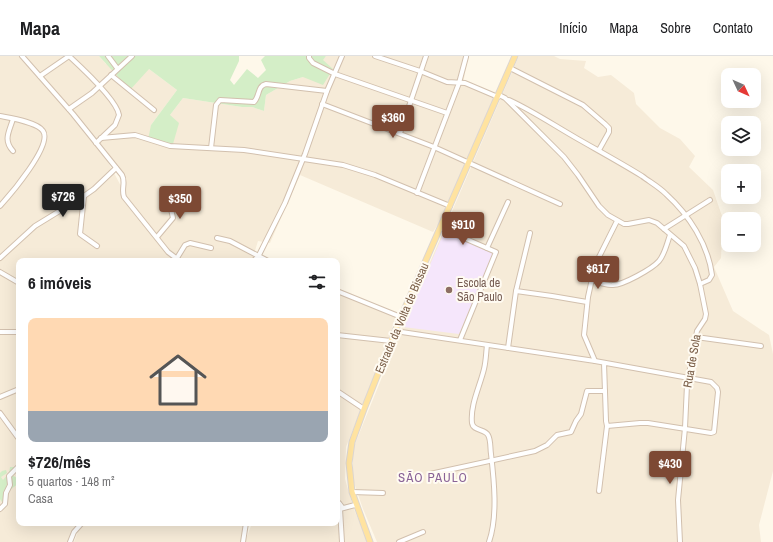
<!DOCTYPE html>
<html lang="pt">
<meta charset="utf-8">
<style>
body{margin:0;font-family:"Archivo Narrow",sans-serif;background:#f6f6f6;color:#202124;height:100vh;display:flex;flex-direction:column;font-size:15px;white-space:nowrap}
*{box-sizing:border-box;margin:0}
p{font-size:13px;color:#757577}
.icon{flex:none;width:22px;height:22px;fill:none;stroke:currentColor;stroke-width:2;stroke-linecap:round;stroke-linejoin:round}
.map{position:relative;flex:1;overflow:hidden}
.panel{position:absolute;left:16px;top:202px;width:324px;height:268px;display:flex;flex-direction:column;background:#fff;border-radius:8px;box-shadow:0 4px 16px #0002}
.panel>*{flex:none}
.needle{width:26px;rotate:134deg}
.buttons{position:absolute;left:721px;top:12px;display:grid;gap:8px}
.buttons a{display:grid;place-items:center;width:40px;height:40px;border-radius:8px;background:#fff;box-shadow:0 4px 16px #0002;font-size:20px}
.price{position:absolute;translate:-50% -34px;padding:0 9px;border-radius:4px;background:#7d4934;color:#fff;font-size:13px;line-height:26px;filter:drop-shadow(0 1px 2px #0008)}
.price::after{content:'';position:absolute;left:50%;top:24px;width:12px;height:9px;margin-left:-6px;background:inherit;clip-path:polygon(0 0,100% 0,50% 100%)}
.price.selected{background:#222;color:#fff}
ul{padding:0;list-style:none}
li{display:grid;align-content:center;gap:8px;height:212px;padding:0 12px}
li span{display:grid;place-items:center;height:124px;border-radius:8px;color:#555}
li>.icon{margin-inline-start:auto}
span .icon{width:72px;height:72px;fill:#fffc;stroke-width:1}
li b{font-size:17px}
h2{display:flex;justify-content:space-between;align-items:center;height:48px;padding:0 12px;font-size:17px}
header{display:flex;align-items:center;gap:24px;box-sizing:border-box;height:56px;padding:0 20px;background:#fff;border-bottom:1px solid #e0e0e0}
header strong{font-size:19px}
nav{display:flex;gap:22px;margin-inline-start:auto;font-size:14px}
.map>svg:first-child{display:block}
</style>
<header>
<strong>Mapa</strong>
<nav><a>Início</a><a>Mapa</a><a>Sobre</a><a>Contato</a></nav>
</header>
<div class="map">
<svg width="773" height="486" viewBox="0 0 773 486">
<rect width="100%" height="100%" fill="#fef8ea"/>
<g fill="#f6ebd8" fill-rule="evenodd">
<path d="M0 0H99L106 8 149 13 177 34 151 69 170 59 183 42 242 51H252L264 55 266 39 290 25 303 21 326 0H468L463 28 496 42 439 167 433 176 300 119 270 187 258 185 254 198 271 205H19V379L0 354ZM70 56 124 123V141L154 180 122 143 121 130 108 106Z"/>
<path d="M519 0H554L560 3 586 5 584 12 598 21 611 19 634 37 636 48 660 72 680 83 695 100 689 111 713 134 723 163 721 202 714 211 733 255 769 279 773 298V415L759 469 761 486H377L363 453 353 424V393L403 269Z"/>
<path d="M337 233 396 258 389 283 337 280Z"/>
<path d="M337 282 388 285 346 391 345 423 353 451 368 486H245L252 467H337Z"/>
<path d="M0 360 19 386V467H81L70 486H0Z"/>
<path d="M84 467H244L241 486H74L79 473Z"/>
</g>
<path fill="#f5e6fb" d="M445 174 494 198 459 278 403 271Z"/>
<g fill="#d4eec7">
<path d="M99 0H239V5L230 24 234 29 247 13 258 22 266 14 261 4 265 0H326L323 4 333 13 323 29 303 21 290 25 266 39 264 55 252 51H242L183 42 170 59 179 67 173 88 148 84 151 69 177 34 149 13 130 34Z"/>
<path d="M10 411H14L15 415 12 419 17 422 19 427 10 434V432L12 431 10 428H8L6 430C8 436 8 442 6 448L4 449 0 443V417L2 415 6 414 7 417 1 421 3 424 9 417Z"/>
</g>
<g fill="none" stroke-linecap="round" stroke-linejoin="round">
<defs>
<g id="minor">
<path d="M22 0 73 58 122 119C126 126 121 133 124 141L168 196 180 205"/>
<path d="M108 0 117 12"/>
<path d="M309 0V2L313 7 335 18 447 57"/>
<path d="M375 0 420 15 447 26 465 27 498 41"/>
<path d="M510 12 583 49 605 68 609 72V76L599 94"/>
<path d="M111 19 154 54"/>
<path d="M40 20 69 0C82 12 117 44 119 59L115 69 96 87"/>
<path d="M499 39 505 42 564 101 578 119 599 150 608 159 624 168H628L649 164 657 167 684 190 695 212 700 228 706 258 705 263 697 275 687 329 685 372 678 444 680 486"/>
<path d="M509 44C533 55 555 70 578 83 599 95 621 107 642 120 650 126 659 131 666 138 689 159 708 188 712 219L709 224 700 228"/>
<path d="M322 48 434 91 560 148"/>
<path d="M69 53 92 37 132 0"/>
<path d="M0 60C10 62 37 66 43 75 53 89 10 139 0 150"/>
<path d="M400 77 426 0"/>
<path d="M101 82 135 79 170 90 244 94 343 109 375 119 450 150"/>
<path d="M211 92 216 49 220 44 254 46C260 40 257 30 266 28L327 35"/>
<path d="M13 95C3 84 9 76 13 63"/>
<path d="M417 137 459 27 466 1"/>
<path d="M84 140 80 178 97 190"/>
<path d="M441 172 496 196 460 284"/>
<path d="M664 173 710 144"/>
<path d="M157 181 173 162 171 153 172 136"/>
<path d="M217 182 230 185 268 205"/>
<path d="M487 192 508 146"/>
<path d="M0 202 35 170 84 140 94 133 116 112"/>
<path d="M177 202 185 189 190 187 211 192"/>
<path d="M253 205 258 201 285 147 305 98 327 35 342 0"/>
<path d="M0 216 19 227"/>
<path d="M592 224C598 226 606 230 613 229 623 229 652 213 659 205 665 198 667 187 670 179"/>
<path d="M337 235 401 261"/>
<path d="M516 235 552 240 587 246"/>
<path d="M395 275 595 305 711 326 717 332 718 336 714 376 711 377 648 367H640L607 370 606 365 604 307"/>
<path d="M0 276H19"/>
<path d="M337 279 391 285"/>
<path d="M696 281 761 290"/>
<path d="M487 289C486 297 486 305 484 313 480 330 470 349 472 367 473 375 485 373 488 379 491 384 490 392 491 398 494 424 498 460 489 486"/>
<path d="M508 292 516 235 530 177"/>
<path d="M595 305 584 279 588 241 595 209 617 165"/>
<path d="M337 335 364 353"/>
<path d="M0 341 19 333"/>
<path d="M0 357 19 383"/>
<path d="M430 418 535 395 547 389 557 379 571 376 576 365 581 358 587 335H605"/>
<path d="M599 435 607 370"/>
<path d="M352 436 383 437"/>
<path d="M337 447H339L342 451"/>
<path d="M0 453 5 448 6 437 10 429 9 420 19 410"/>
<path d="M70 486 74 476 82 467"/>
<path d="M243 486 246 467"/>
<path d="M342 486 340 453 355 449"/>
<path d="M399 486 423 476"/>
</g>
<path id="major" d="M370 486 352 436 349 407 352 386 364 353 395 275 515 0"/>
</defs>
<use href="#minor" stroke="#d2c0ae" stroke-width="6"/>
<use href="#major" stroke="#ddd6d0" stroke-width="7"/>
<use href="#minor" stroke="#fff" stroke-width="4"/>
<use href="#major" stroke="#ffe3a0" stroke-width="5"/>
</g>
<circle fill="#8d6e63" stroke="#fffbf2" stroke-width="1.5" cx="449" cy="234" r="4"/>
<g text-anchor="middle" stroke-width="4" stroke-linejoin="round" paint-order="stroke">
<g font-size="12" fill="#785e54" stroke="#fffbf2" text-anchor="start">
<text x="457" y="231">Escola de<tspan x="457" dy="14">São Paulo</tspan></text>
</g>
<g font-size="12" fill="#7c604a" stroke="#fffbf2">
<text transform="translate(402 262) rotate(-67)" y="4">Estrada da Volta de Bissau</text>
<text transform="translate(692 305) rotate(-80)" y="4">Rua de Sola</text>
</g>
<g font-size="13" letter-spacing="1" fill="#8a6397" stroke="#fffbf2">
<text x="433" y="426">SÃO PAULO</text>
</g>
</g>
</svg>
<div class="buttons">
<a><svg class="needle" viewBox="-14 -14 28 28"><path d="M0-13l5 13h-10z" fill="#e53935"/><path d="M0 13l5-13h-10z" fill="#757577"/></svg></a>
<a><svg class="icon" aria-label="layers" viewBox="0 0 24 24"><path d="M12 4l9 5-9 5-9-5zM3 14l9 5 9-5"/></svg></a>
<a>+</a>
<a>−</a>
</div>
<b class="price" style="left:393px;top:83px">$360</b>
<b class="price selected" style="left:63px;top:162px">$726</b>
<b class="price" style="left:180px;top:164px">$350</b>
<b class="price" style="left:463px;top:190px">$910</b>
<b class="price" style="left:598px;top:234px">$617</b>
<b class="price" style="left:670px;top:429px">$430</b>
<section class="panel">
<h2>6 imóveis<svg class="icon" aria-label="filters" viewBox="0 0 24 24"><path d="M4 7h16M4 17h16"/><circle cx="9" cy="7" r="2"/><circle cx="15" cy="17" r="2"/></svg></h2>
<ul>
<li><span style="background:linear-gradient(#ffd9b3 75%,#9aa5b1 0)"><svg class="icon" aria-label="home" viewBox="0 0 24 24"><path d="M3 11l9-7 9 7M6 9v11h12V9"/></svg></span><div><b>$726/mês</b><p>5 quartos · 148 m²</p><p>Casa</p></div></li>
</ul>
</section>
</div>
